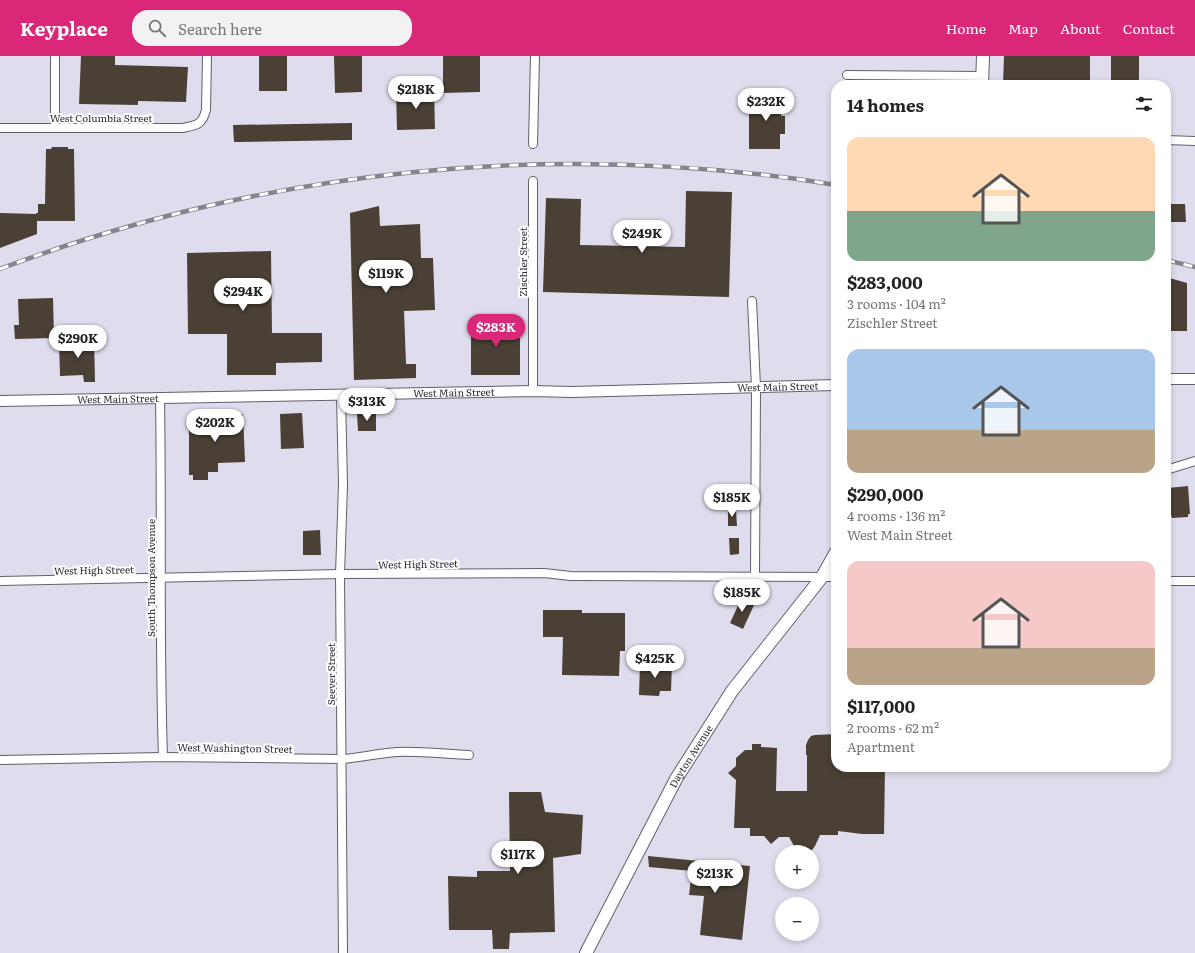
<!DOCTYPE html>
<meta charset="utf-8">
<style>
body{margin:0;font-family:Literata,serif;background:#f2f2f2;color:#222;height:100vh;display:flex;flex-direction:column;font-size:15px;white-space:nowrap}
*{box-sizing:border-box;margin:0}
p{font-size:13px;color:#767676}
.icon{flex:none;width:22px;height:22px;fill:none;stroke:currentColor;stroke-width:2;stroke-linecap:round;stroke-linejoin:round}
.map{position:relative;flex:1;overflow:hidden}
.drawer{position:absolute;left:831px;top:24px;width:340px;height:692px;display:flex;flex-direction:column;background:#fff;border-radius:16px;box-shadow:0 2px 6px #0003}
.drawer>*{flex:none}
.fabs{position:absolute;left:775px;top:789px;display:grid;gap:8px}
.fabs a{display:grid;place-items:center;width:44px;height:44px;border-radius:50%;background:#fff;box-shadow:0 2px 6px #0003;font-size:20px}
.price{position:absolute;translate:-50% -34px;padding:0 9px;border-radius:14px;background:#fff;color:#222;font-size:13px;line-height:26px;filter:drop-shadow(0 1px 2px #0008)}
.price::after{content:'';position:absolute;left:50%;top:24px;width:12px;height:9px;margin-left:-6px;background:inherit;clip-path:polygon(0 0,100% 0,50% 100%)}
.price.selected{background:#db2777;color:#fff}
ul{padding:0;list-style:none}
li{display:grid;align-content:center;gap:8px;height:212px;padding:0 16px}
li span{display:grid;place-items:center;height:124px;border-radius:12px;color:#555}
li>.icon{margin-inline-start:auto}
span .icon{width:72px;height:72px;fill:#fffc;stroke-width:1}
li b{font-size:17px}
h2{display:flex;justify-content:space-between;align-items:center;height:48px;padding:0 16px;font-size:17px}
header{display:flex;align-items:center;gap:24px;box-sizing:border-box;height:56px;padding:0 20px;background:#db2777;color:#fff}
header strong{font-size:19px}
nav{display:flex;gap:22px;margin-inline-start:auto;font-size:14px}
.search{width:280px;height:36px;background:#f2f2f2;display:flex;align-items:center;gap:10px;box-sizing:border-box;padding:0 14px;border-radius:16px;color:#767676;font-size:15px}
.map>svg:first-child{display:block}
</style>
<header>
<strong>Keyplace</strong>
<div class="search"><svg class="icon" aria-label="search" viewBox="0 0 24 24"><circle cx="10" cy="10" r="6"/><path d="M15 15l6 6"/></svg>Search here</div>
<nav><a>Home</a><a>Map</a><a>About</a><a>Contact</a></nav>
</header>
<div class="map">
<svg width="1195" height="897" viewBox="0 0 1195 897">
<rect width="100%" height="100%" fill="#dfdded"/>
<g fill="#4a4035">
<path d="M81 0H115V9L188 11 186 46 138 45V49L79 48Z"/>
<rect x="259" y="0" width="28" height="35"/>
<path d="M334 0H362V36L335 37Z"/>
<path d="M443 0H480V36L443 37Z"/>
<path d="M1004 0H1090V29H1003Z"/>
<rect x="1111" y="0" width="28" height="29"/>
<path d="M434 34 435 73 397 74 396 35Z"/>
<path d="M749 40H781V60H785V78H780V93H749Z"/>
<path d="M352 67V84L234 86 233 69Z"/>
<path d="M52 91H68V93H74L75 165H37V178L0 192V157L36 158V157H38V148H45L46 93H51Z"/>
<path d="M686 135 732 136 729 241 543 236 546 142 581 143 580 189 685 191Z"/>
<path d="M1166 148H1185L1186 166H1166Z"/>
<path d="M379 150 380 170 420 168 421 202H433L435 254 404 255 406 308H416V322L354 324 350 157Z"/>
<path d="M271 195 272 277H322V306L276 307V319H227V278H188L187 197Z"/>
<path d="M1166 221 1187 227V275H1166Z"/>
<path d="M53 242 54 282 15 283 14 269H19L18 243Z"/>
<rect x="471" y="266" width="49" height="53"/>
<path d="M94 283 95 326H84L83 319 60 320 59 284Z"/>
<path d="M217 355 218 359 243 358 245 406 218 407V416H208V424H193V419H189V374H193V356Z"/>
<path d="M302 357 304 392 281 393 280 358Z"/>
<path d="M376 357V375H358L357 358Z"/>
<path d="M1188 430 1190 458H1188V461L1172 462 1171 459H1170L1168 432Z"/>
<path d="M728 454H736L737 470H728Z"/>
<path d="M320 474 321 499H303V475Z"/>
<path d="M729 482H739V498L730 499Z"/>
<path d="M742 541 755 547 743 573 730 567Z"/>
<path d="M543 554H582V557H625V595H620L619 620 562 619 563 581H543Z"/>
<path d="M640 607 672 608 671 635H660L659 640 639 639Z"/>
<path d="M836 678V711H885L884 778H862L838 775V779H820L815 790 812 794 803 796 798 794 794 790 789 781H779L771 788 764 780H750V772H734L736 724 728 717 736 710V702L745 694H752V688H761V691L777 692 776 735H807V699H806V689L808 684 811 680 815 679Z"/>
<path d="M509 736H541L545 756 583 759 581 798 553 802 555 876 510 877 509 893H493L492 874H449L448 820 477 821V815H510Z"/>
<path d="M648 800 750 810 742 884 700 879 704 840 689 839 692 815 649 811Z"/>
</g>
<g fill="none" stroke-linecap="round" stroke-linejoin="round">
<defs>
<g id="minor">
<path d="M847 19 982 20"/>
<path d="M0 72H183C197 69 202 69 206 54L207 0"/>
<path d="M55 72V0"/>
<path d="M1166 84 1195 85"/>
<path d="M533 88 535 0"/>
<path d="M752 245 756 331 755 520"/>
<path d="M533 335V125"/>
<path d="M341 339 343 429 340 518 343 897"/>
<path d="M160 342C162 462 159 581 163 701"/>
<path d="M1166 414 1195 405"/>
<path d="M0 525 340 518 544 517 571 520 836 521"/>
<path d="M1166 525H1195"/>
<path d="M0 704 163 701 342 703C360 702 378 697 397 696 421 695 445 698 469 699"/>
</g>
<g id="tertiary">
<path d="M1166 323H1195"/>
<path id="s1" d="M0 345 533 335 571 336 836 329"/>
</g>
<g id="secondary">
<path d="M982 29 983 0"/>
<path id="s2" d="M586 897 676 723 732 635 822 521 836 496"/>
</g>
</defs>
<use href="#minor" stroke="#615f6d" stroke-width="10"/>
<use href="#tertiary" stroke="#615f6d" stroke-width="12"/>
<use href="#secondary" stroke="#615f6d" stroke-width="14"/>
<use href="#minor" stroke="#fff" stroke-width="8"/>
<use href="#tertiary" stroke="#fff" stroke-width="10"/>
<use href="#secondary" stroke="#fff" stroke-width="12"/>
<defs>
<g id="rail">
<path d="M1166 204 1195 211"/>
<path d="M0 213C265 113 556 83 836 129"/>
</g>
</defs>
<use href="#rail" stroke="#85838e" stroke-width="4.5"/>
<use href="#rail" stroke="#fff" stroke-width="3" stroke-dasharray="9" stroke-linecap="butt"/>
</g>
<g text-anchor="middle" stroke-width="4" stroke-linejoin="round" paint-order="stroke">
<g font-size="10" fill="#2d2c32" stroke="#fff">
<text x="101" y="66">West Columbia Street</text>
<text transform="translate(523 206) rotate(-90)" y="4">Zischler Street</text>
<text dy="4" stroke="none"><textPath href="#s1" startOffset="778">West Main Street</textPath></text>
<text dy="4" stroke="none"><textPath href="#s1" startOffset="454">West Main Street</textPath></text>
<text dy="4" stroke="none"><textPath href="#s1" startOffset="118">West Main Street</textPath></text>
<text transform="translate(418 508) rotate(-1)" y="4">West High Street</text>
<text transform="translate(94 514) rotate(-1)" y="4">West High Street</text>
<text transform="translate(151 522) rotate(-90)" y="4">South Thompson Avenue</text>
<text transform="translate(331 618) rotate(-90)" y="4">Seever Street</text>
<text transform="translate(235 692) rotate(1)" y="4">West Washington Street</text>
<text dy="4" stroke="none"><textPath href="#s2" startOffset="223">Dayton Avenue</textPath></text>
</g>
</g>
</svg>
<div class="fabs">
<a>+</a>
<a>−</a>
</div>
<b class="price" style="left:416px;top:54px">$218K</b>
<b class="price" style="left:766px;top:66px">$232K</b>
<b class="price" style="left:642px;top:198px">$249K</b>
<b class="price" style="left:386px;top:238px">$119K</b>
<b class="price" style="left:243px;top:256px">$294K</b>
<b class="price selected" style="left:496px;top:292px">$283K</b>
<b class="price" style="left:78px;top:303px">$290K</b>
<b class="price" style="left:367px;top:366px">$313K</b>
<b class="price" style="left:215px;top:387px">$202K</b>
<b class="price" style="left:732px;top:462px">$185K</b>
<b class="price" style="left:742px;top:557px">$185K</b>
<b class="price" style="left:655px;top:623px">$425K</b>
<b class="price" style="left:518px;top:819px">$117K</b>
<b class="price" style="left:715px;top:838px">$213K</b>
<section class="drawer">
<h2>14 homes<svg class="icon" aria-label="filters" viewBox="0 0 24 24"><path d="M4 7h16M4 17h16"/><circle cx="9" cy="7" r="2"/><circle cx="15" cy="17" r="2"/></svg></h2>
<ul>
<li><span style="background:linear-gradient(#ffd9b3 60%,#7fa58c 0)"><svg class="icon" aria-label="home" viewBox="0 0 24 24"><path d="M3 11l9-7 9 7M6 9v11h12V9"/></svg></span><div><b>$283,000</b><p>3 rooms · 104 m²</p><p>Zischler Street</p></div></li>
<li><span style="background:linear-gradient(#a9c7e8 65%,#b9a48a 0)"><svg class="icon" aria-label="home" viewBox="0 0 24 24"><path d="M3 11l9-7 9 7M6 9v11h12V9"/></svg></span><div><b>$290,000</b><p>4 rooms · 136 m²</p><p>West Main Street</p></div></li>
<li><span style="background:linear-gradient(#f6c9c9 70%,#b9a48a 0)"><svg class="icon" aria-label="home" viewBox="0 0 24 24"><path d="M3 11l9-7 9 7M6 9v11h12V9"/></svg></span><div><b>$117,000</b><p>2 rooms · 62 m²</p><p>Apartment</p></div></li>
</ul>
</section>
</div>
